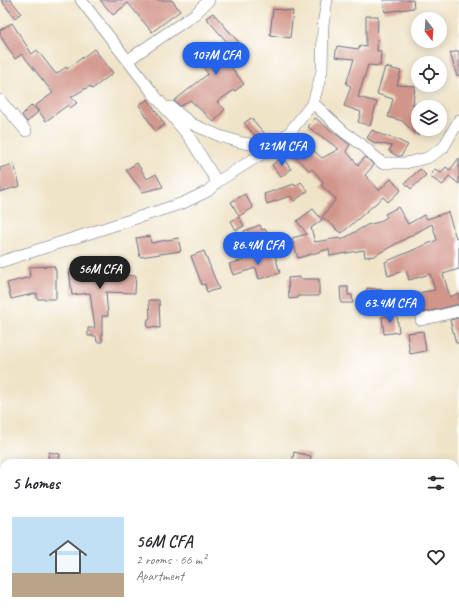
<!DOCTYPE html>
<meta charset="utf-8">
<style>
body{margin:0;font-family:Caveat,sans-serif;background:#f2f2f3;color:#2b2b33;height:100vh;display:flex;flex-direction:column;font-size:15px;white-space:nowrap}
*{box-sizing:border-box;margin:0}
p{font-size:13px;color:#7c7c81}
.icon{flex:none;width:22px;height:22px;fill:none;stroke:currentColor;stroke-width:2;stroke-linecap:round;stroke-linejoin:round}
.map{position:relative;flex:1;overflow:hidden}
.sheet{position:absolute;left:0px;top:459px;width:459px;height:156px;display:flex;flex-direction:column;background:#fff;border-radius:12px 12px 0 0;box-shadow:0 2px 10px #0003}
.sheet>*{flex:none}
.needle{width:26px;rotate:163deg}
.fabs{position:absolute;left:411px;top:12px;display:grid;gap:8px}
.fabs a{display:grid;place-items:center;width:36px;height:36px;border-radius:50%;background:#fff;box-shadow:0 2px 10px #0003;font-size:20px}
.price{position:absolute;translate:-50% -34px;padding:0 9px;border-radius:14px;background:#2563eb;color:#fff;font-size:13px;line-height:26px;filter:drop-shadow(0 1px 2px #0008)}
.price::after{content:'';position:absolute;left:50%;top:24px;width:12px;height:9px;margin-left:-6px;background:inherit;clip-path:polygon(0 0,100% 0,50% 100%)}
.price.current{background:#222;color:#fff}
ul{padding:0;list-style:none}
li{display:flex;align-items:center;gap:12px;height:100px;padding:0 12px}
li+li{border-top:1px solid #e1e1e2}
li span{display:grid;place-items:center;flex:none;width:112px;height:80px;border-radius:0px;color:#555}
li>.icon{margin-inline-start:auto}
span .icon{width:48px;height:48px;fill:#fffc;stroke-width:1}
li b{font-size:17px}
h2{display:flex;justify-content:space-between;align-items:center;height:48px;padding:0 12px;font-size:17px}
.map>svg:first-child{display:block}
</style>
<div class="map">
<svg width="459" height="615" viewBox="0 0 459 615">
<rect width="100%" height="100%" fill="#fff"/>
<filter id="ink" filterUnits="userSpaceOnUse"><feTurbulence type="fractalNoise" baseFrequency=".025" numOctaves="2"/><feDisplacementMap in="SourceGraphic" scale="8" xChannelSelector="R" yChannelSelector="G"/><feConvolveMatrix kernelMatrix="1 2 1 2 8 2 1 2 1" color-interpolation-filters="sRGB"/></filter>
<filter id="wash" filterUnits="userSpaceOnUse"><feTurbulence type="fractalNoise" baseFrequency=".012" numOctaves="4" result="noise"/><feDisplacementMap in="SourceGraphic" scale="16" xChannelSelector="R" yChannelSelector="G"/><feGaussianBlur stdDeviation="0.9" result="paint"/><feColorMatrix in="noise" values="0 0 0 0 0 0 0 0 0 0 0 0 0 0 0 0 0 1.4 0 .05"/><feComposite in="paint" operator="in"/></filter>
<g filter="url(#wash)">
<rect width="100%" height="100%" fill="#f0e4c8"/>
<g id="blocks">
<g fill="#d2958a">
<path d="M1 0H11L21 13 15 18Z"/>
<path d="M100 0H172L180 11 152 32 128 3 113 15Z"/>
<path d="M383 0H413L414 8 385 12Z"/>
<path d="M273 9 293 11 290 38 270 35Z"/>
<path d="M213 13 243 47 232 57 237 63 231 67 244 84 235 91 234 90 217 102 225 109 214 122 190 100 181 106 174 101 208 74 200 63 227 42 206 18Z"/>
<path d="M366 16H378L377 51H381L380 66 368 65 358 97 377 102 370 126 358 122 361 112 344 106 351 86 346 84 354 59 335 57 337 46 359 49 360 46 366 47Z"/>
<path d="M12 23 32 54 37 50 56 74 66 67 67 69 94 49 113 73 92 89 90 86 71 97 77 103 70 108 68 105 46 121 35 106 53 93 22 54 15 59 0 35V30Z"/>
<path d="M459 51V75L457 76 450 53Z"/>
<path d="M385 67 401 71 397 85 415 86 413 105 418 104V136L402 121 388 117 393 99 377 94Z"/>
<path d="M148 99 165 125 155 131 139 105Z"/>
<path d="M32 105 38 112 27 122 22 115Z"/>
<path d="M251 118 265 134 260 138H257L244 123Z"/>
<path d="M315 118 350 145 346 151 358 165 365 157 374 165 365 175 379 190 391 179 401 190 388 202 383 197 342 233 335 229 336 228 322 217 336 199 321 185 324 183 312 169 310 171 290 152 298 143 309 154 313 150 322 158 339 149 308 127Z"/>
<path d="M372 130 382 135 396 139 408 145 401 156H397L389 151 392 146 377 143 376 144 367 138Z"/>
<path d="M282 157 291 169 281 177 272 165Z"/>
<path d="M459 158V184L449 176 443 185 430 177 435 169 441 173 446 167 450 170Z"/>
<path d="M137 163 147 179 156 174 163 187 143 192 126 170Z"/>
<path d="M14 164 20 186 0 192V168Z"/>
<path d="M420 169 426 175 411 189 405 183Z"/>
<path d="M301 182 308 191 294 201 290 196 267 204 264 194 294 184 295 186Z"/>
<path d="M245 194 253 208 239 216 231 202Z"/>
<path d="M398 207 408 224 424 215 427 219 448 212 456 238 459 237V269L443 274 450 297 459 293V304L418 314 417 312 425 311 396 307 394 297 412 292V294L435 290 430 274 409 280 406 270 388 276 385 262 437 240 432 224 374 256 365 257 364 250 330 256 329 249 298 258 292 238 307 234 297 221 313 209 322 220 311 228 315 242 339 238 341 240 367 225 379 222 387 217 385 214Z"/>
<path d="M239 217 244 226 236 230 231 221Z"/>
<path d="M260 225 262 230 265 229 269 236 246 244 244 240 247 238 244 231Z"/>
<path d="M150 236 151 243 178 238 181 251 140 257 136 238Z"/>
<path d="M204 251 219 289 207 292 205 284 202 285 191 256Z"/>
<path d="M274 252 280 273 259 279 256 268 233 275 229 264Z"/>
<path d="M115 264 119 275 136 276 135 293 106 292 108 316H102V342H97L96 336H88V328H95L90 293 72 295 69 270 95 267V265Z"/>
<path d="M54 266 56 271V299H37V293L11 299 7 283 30 277 29 267Z"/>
<path d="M300 277V279H319V296H298V298L289 299 288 278Z"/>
<path d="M340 287H348V295H352L353 303H341Z"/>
<path d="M367 288 382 290 379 304 365 302Z"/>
<path d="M149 300H159L160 328 147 327 148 319H150Z"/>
<path d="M397 315 399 332 384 334 382 317Z"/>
<path d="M459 318V343H456L450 320Z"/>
<path d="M423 331 426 351 410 354 407 333Z"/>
<path d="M49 452 60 454 59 463H47Z"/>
<path d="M294 452 311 456 309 463H292Z"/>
</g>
</g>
</g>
<g filter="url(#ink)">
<use href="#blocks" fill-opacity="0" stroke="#666e83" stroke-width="1"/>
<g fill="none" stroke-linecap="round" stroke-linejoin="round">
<defs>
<g id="street">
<path d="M81 0 152 92 190 138 217 182"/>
<path d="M128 60 195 14 209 0"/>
<path d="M0 100 26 131"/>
<path d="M313 103 344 132 361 144 382 163H406L427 158 443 148 459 120"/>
<path d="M171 107 192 124 220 136 243 143 273 147"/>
<path d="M0 262 183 203 208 191 217 182 273 147 289 133 313 103 322 71 323 25 327 0"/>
<path d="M421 320 459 311"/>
<path d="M206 611 208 615"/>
<path d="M291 611 292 615"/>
<path d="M429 611 430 615"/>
<path d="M27 615 31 611"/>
<path d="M353 615 362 611"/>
</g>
</defs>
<use href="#street" stroke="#666e83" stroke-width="12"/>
<use href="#street" stroke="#fff" stroke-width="11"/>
</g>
</g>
</svg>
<div class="fabs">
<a><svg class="needle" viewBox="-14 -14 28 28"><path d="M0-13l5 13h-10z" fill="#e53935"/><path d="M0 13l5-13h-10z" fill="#7c7c81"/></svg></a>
<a><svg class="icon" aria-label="locate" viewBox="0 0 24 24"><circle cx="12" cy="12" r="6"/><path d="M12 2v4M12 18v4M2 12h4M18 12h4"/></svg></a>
<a><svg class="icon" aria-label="layers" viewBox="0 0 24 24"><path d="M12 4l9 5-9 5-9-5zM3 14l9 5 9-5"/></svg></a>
</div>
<b class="price" style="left:216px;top:76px">107M CFA</b>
<b class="price" style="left:282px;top:167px">121M CFA</b>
<b class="price" style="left:258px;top:266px">86.4M CFA</b>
<b class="price current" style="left:100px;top:290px">56M CFA</b>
<b class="price" style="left:390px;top:324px">63.4M CFA</b>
<section class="sheet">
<h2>5 homes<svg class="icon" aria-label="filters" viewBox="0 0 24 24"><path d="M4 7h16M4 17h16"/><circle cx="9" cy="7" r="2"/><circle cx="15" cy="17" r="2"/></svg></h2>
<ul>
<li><span style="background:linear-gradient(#bfe0f5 70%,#b9a48a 0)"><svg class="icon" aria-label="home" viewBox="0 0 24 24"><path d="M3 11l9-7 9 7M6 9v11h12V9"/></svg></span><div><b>56M CFA</b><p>2 rooms · 66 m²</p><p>Apartment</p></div><svg class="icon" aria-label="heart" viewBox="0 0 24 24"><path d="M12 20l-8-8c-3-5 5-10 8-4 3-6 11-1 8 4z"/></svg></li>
</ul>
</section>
</div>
